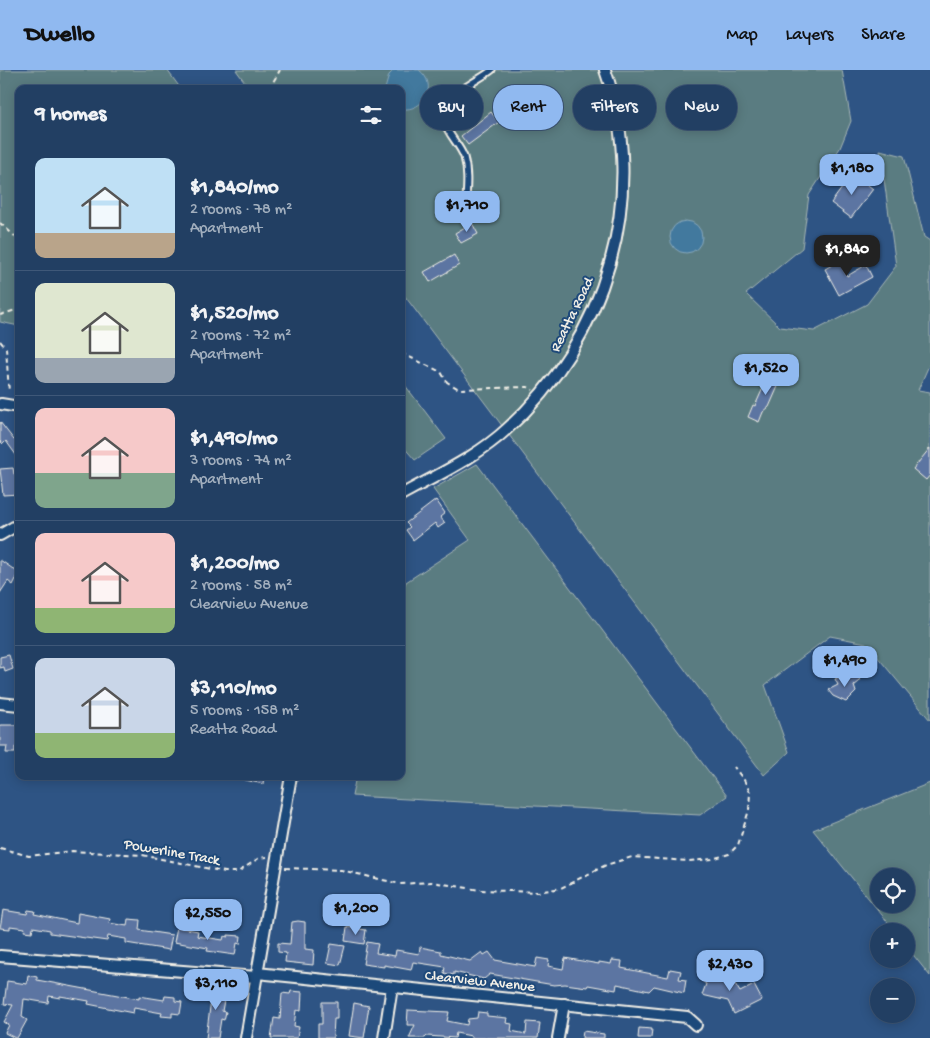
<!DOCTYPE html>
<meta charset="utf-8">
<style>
body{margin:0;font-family:"Gochi Hand",sans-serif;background:#2e4a6c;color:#f1f3f6;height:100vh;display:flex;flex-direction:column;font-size:19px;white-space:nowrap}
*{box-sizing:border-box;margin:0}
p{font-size:16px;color:#a2afbe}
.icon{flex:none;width:28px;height:28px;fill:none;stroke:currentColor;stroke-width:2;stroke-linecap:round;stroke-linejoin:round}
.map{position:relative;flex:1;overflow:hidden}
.details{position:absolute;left:15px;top:15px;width:390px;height:695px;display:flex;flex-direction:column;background:#223f63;border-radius:10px;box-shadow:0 2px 12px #0003,0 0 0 1px #3f5878}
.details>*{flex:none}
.banner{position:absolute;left:420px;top:15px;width:435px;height:45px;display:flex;gap:10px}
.fabs{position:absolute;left:870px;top:798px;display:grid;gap:10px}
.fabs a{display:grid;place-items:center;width:45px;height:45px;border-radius:50%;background:#223f63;box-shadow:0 2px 12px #0003,0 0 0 1px #3f5878;font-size:25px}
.price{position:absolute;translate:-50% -42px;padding:0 11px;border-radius:10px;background:#90b9f0;color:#111;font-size:16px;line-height:32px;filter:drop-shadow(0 1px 2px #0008)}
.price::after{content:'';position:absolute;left:50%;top:30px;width:15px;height:11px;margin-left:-8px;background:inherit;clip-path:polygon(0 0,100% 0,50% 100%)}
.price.active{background:#222;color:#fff}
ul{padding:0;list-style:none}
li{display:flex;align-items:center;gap:15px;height:125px;padding:0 20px}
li+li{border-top:1px solid #3f5878}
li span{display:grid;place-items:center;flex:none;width:140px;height:100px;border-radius:10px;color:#555}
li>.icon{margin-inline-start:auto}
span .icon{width:60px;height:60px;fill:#fffc;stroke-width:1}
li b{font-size:21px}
h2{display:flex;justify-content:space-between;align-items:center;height:60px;padding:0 20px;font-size:21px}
.pill{padding:0 18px;border-radius:22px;background:#223f63;box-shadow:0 2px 12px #0003,0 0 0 1px #3f5878;font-size:18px;line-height:45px}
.pill.active{background:#90b9f0;color:#111}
header{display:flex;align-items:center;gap:30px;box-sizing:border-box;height:70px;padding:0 25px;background:#90b9f0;color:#111}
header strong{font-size:24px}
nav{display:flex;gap:28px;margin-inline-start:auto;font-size:18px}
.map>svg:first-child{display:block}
</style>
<header>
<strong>Dwello</strong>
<nav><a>Map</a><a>Layers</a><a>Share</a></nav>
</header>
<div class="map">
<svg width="930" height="968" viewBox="0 0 930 968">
<rect width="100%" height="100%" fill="#2e5484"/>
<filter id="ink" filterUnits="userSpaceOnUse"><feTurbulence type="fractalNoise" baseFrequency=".02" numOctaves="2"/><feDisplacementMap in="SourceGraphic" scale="10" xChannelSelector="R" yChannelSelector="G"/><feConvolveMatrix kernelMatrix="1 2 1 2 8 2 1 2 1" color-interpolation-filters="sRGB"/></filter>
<g filter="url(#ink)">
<g fill="#5a7c81" stroke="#a7b6b4" fill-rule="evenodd">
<path d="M0 0H167L181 19H19V256L0 252Z"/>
<path d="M236 0H842L851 51 840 78 809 125 802 178 746 224 780 257 814 261 867 234 896 196 880 80 904 86 924 167 930 171V293L918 320 930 322V650L866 573 830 566 765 615 789 682 764 705 401 221V19H250Z"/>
<path d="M401 310 446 369 415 390 401 374Z"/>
<path d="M477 394 727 726 700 745 352 726 356 706H401V523L406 512 470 470 433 419Z"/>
<path d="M930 713V906L906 876V861H895L813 760ZM879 806H906V834H879Z"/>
</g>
<g fill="#42799e" stroke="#89a9bc">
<path d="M394 0H419C439 15 424 42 401 39V19H385L389 5Z"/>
<circle cx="686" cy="167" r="16"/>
</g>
<g fill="#5c75a2" stroke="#f4f1e8">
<path d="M491 42 499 52 468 75 461 66Z"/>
<path d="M853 103 873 119 851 148 831 133Z"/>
<path d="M472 153 478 164 461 173 455 163Z"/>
<path d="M454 185 459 195 430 212 424 202Z"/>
<path d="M839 191 847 206 866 195 872 207 839 225 825 199Z"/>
<path d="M771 300 783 305 769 337 763 342 759 352 748 347 753 335 755 336Z"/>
<path d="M0 352 14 370 19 367V389L6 371 3 374 0 371Z"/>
<path d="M930 378V405L926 410 913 399Z"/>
<path d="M13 398 14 404H19V424L3 425 0 399Z"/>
<path d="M436 430 445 443 440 447 445 453 438 458 435 453 413 470 406 460 410 457 406 453Z"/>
<path d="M0 490 19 503 13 515 8 511 0 523Z"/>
<path d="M9 585 13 599 5 602 4 597 0 598V587Z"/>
<path d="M843 605 846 611 858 605 860 611 854 616 856 622 846 632 833 626 828 620 838 615 835 609Z"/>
<path d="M0 655H19V677H15V683H6L7 676H0Z"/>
<path d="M241 706H264L263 714 241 709Z"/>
<path d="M3 840 27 844 28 840 35 841 34 844 77 853 78 843 110 849 109 853 127 856 128 849 140 850 139 860 172 865 169 880 126 873V869L108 866 107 871 50 863V860L33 857 32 862 24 861 25 858 10 856V859L0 858Z"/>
<path d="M298 851 305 852V879L314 880 313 895 285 892 286 883 278 882V873L290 874 292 852Z"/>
<path d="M177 857 198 861 197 866 223 870 224 866 228 867V865L241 866 240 874 237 873 235 885 207 881 208 878 174 872Z"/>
<path d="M347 857 366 860 364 874 345 871Z"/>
<path d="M367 872 378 874 376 883 395 886 396 880 419 884 420 877 441 881V884L470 891 482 882 484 885 489 882 495 890 535 897 537 888 549 890 548 896 563 899 565 888 599 894V892L611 894 612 890 622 891 621 898 668 907 670 899 681 901 679 909 686 910 684 923 654 916 649 921 617 914 616 920 588 915 587 917 565 914 554 915 490 904 484 909 454 902V905L444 903 445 897 413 892 411 900 384 895V897L363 894Z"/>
<path d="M331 874 345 876 340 895 327 893Z"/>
<path d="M726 899 740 922 754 915 762 930 734 944 728 931 702 925 706 914 702 911 708 903 712 906Z"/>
<path d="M28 905 37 907V910L139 929V926L164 930 165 926 175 927V931L182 932 180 944 172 943V947L161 946 162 943 134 938 133 943 88 934 89 931 60 926V928L49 926 48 933 24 929 22 947 27 950 17 968H15L5 963 9 955 4 952 13 935 4 934 7 911 27 914Z"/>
<path d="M213 914 229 917 228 925H225L222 941 226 942 224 950 221 949 218 968H206Z"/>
<path d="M291 921 302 922 301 941 296 940 294 956 299 957 297 968H271L274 948 280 949 282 923 290 924Z"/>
<path d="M322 932H337V949H334L333 968H318V954H322Z"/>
<path d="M354 933 369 936 364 968 349 966Z"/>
<path d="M408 940 449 942 447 951 467 955 468 949 477 948 478 942 487 943V946L507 948 506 953 512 954 511 961 526 964 527 952 540 953 538 968H471V966L456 963 455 968 427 966 425 968H409L415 955H407Z"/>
<path d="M639 958 652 959 651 968H638Z"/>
<path d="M583 961 604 964V968H582Z"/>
</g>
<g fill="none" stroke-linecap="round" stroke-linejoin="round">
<defs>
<path id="lane" d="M466 130C467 115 468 101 464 87 458 69 433 54 449 32 459 18 479 10 492 0"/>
<g id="street">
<path d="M1 334 19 337"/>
<path d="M401 425C437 405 477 387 507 359 605 271 650 126 605 0"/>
<path d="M0 465 19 454"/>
<path d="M0 633 19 635"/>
<path d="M0 886 256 907"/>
<path d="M257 903 687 947 696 955"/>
<path d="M246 968 291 706"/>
<path d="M384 968 392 917"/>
<path d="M558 968 564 934"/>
</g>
</defs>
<use href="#lane" stroke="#f4f1e8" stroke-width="9"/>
<use href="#street" stroke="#f4f1e8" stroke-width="14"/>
<g stroke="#f4f1e8" stroke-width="2" stroke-dasharray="5 4" stroke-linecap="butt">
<path d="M269 19 280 0"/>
<path d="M0 153 19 170"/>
<path d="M0 245 19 239"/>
<path d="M0 271 6 278 9 322"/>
<path d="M401 283 441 302 447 312 459 319 528 317 533 320"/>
<path d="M0 778 29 786 72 781 142 785 225 802H238L259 788 267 787"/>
<path d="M285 798 341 800 400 814 432 812 480 820 538 822 561 818 606 795 632 787 688 791 712 789 729 784 738 775 749 740 750 722 744 710 734 697"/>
</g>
<use href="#lane" stroke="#1f4a7a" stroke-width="5"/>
<use href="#street" stroke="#1f4a7a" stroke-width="10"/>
</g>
</g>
<g text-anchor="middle" stroke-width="4" stroke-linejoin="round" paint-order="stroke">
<g font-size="15" fill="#f4f1e8" stroke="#1f4a7a">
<text transform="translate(571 244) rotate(-64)" y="5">Reatta Road</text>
<text transform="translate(172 781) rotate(10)" y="5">Powerline Track</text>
<text transform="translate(480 910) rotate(6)" y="5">Clearview Avenue</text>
</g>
</g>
</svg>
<div class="fabs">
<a><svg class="icon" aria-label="locate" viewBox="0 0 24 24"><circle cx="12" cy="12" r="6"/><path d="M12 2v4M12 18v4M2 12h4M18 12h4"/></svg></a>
<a>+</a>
<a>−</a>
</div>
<b class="price" style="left:852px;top:126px">$1,180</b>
<b class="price" style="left:467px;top:163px">$1,710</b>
<b class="price active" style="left:847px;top:207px">$1,840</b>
<b class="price" style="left:766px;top:326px">$1,520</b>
<b class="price" style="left:845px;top:618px">$1,490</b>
<b class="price" style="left:356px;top:866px">$1,200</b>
<b class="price" style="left:208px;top:871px">$2,550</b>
<b class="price" style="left:730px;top:922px">$2,430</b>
<b class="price" style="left:216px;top:941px">$3,110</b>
<div class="banner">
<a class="pill">Buy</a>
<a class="pill active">Rent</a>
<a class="pill">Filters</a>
<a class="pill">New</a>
</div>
<section class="details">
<h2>9 homes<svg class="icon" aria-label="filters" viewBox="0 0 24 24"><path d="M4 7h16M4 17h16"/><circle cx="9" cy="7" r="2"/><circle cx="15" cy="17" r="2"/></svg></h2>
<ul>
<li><span style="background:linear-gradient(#bfe0f5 75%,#b9a48a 0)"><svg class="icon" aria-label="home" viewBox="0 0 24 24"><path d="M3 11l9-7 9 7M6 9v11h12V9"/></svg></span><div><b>$1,840/mo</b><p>2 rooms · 78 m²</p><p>Apartment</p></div></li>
<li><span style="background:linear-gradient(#dfe7d0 75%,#9aa5b1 0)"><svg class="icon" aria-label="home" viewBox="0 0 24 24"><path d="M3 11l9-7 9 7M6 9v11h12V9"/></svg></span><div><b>$1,520/mo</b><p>2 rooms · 72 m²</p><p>Apartment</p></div></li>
<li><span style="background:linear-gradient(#f6c9c9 65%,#7fa58c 0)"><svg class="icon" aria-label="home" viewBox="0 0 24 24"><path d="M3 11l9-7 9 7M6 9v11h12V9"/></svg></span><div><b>$1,490/mo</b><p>3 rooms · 74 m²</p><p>Apartment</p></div></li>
<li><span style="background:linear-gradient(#f6c9c9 75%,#8fb573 0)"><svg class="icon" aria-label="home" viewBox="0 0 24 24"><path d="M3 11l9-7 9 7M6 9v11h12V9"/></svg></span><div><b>$1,200/mo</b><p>2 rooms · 58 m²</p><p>Clearview Avenue</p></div></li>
<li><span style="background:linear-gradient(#c9d6e8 75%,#8fb573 0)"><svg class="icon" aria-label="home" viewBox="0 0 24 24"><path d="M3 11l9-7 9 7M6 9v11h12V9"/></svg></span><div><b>$3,110/mo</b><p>5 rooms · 158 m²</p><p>Reatta Road</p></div></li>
</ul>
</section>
</div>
